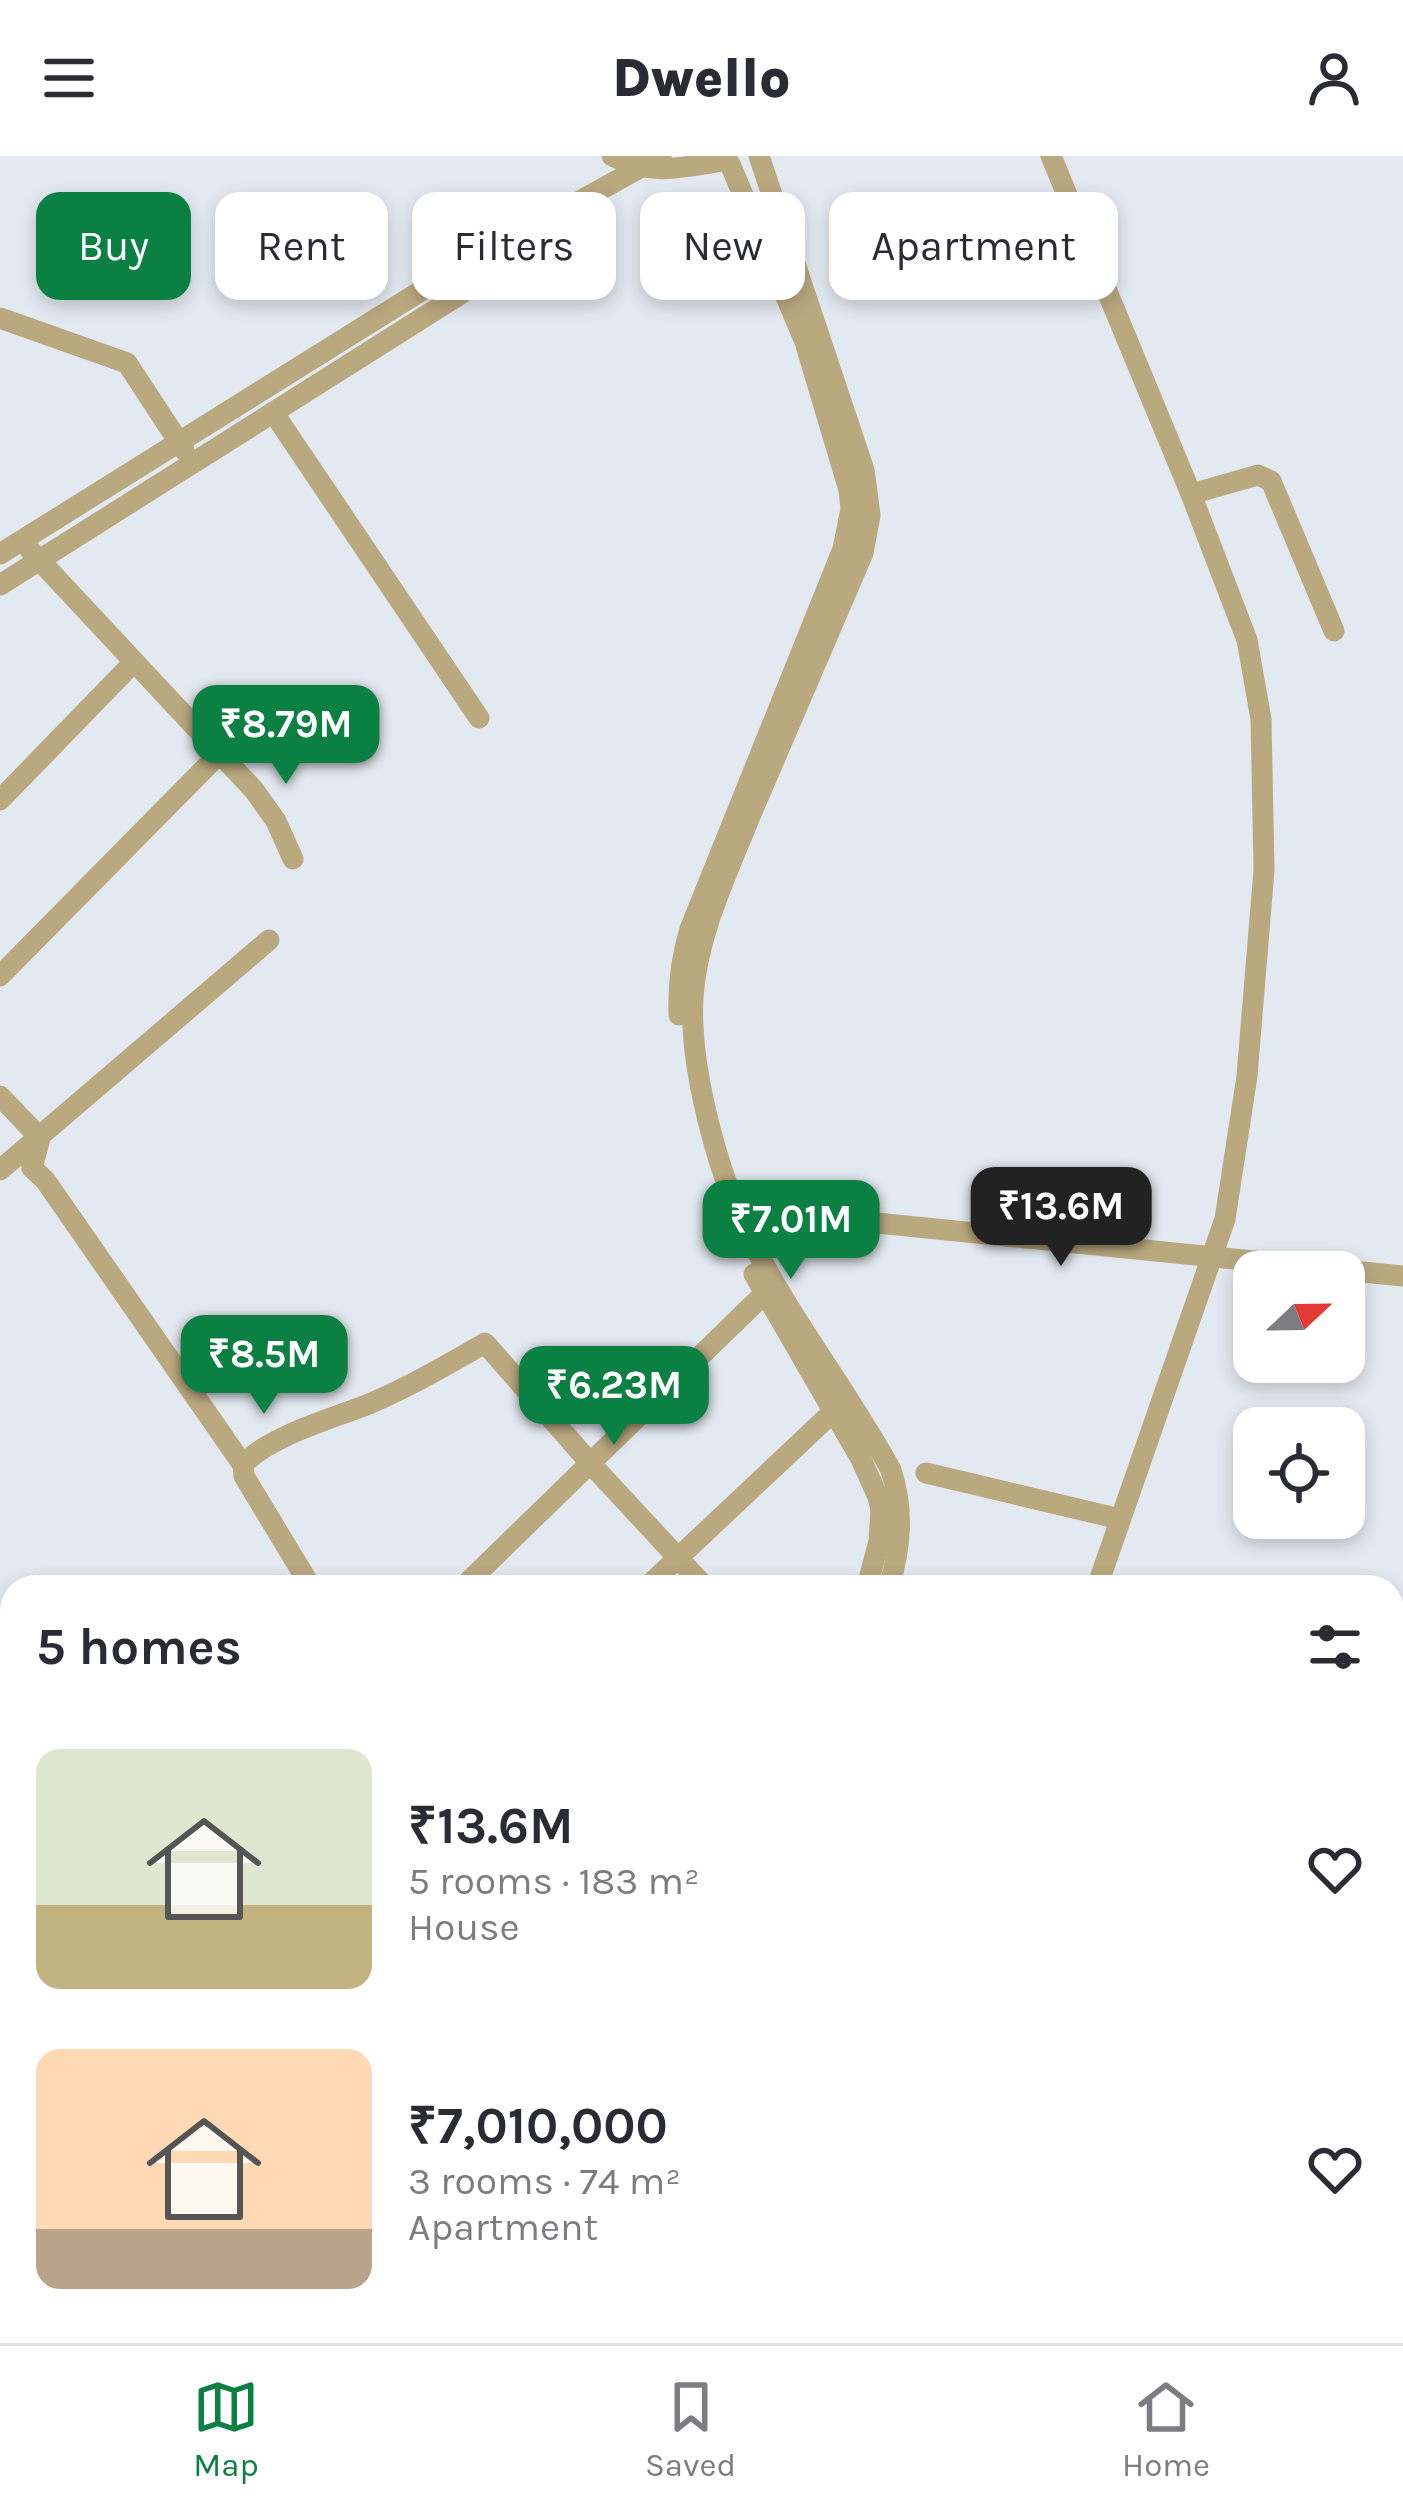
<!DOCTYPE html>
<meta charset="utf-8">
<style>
body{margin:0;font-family:Karla,sans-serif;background:#f7f7f7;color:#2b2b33;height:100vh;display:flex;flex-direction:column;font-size:45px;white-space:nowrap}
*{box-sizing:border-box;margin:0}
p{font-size:39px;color:#7c7c81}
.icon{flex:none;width:66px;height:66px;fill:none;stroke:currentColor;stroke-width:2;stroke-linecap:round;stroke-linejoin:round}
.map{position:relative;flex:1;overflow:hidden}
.details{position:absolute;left:0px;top:1419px;width:1404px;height:768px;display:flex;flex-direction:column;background:#fff;border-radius:36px 36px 0 0;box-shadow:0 6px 18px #0003}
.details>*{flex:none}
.banner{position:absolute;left:36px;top:36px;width:1332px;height:108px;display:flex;gap:24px}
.needle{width:78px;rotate:68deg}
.buttons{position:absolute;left:1233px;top:1095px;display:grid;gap:24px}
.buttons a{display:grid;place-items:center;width:132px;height:132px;border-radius:24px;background:#fff;box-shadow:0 6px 18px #0003;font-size:60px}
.price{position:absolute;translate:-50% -102px;padding:0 27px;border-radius:24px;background:#0b8043;color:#fff;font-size:39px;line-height:78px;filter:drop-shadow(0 3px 6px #0008)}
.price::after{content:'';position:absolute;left:50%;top:72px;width:36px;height:27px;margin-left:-18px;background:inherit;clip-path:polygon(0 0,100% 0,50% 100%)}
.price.on{background:#222;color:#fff}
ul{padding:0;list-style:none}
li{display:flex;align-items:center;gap:36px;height:300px;padding:0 36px}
li span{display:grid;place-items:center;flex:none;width:336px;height:240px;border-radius:24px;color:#555}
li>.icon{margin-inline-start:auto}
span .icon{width:144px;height:144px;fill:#fffc;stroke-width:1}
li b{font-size:51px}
h2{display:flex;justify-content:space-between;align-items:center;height:144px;padding:0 36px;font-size:51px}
.pill{padding:0 42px;border-radius:24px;background:#fff;box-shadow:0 6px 18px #0003;font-size:42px;line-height:108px}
.pill.on{background:#0b8043;color:#fff}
header{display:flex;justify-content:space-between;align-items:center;height:156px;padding:0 36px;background:#fff;font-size:54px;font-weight:800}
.tabs{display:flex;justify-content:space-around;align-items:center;height:168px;border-top:3px solid #e1e1e2;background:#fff;font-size:33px;color:#7c7c81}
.tabs a{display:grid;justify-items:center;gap:6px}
.tabs .on{color:#0b8043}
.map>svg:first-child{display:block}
</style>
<header><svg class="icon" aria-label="menu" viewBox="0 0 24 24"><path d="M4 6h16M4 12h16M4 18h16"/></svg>Dwello<svg class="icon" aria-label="person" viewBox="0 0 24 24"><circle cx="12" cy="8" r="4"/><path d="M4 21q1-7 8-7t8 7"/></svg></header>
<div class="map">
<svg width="1403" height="2187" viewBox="0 0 1403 2187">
<rect width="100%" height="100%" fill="#e3e9f0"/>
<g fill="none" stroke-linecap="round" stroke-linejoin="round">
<g stroke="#baa87f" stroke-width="21">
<path d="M612 0C651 20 681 12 723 5"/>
<path d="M759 0 864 314 870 359 863 397C825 484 788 571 751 658 728 716 697 778 693 841 689 908 716 1011 745 1071 785 1157 846 1231 891 1314 904 1354 901 1391 889 1431"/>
<path d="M1051 0 1191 338 1247 484 1261 563 1264 714 1247 920 1225 1063 1097 1431"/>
<path d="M0 162 127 207 184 294"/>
<path d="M273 256 479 562"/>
<path d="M1191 338 1258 319 1271 325 1334 475"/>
<path d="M30 394 254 634 276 665 293 703"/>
<path d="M0 398 488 93 509 94"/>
<path d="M0 429 500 113 509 94 580 45 661 0"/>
<path d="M0 644 133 507"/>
<path d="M0 820 220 597"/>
<path d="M679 859C678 829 681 802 690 773L843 393 851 353 849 334 805 186 730 8"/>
<path d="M0 940 40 982 32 1012 45 1024 243 1309"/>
<path d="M0 1014 269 784"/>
<path d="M778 1057 1403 1120"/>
<path d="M754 1118 861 1303 878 1341 881 1354 879 1385 867 1431"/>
<path d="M926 1317 1120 1363"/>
<path d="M311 1431 244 1320 243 1309C266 1281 334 1262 369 1248 409 1231 447 1209 485 1187L591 1308 705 1431"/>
<path d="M463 1431 764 1138"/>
<path d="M647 1431 834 1255"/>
<path d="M0 1580 12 1599"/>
<path d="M0 1692 12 1684"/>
<path d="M0 1843 12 1836"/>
<path d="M0 1992 12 1984"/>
<path d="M1393 2036 1403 2033"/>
<path d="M0 2145 12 2138"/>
<path d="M383 2175 391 2187"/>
<path d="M178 2187 197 2175"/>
<path d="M408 2187 428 2175"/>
<path d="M568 2187 576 2175"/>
<path d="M588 2187 595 2175"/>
<path d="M704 2187 710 2175"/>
<path d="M803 2187 809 2175"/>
</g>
</g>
</svg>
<div class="buttons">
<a><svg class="needle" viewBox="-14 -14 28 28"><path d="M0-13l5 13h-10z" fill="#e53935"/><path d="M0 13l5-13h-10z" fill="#7c7c81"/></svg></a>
<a><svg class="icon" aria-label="locate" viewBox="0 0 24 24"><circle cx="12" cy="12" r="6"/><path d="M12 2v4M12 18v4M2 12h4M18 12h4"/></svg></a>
</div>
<b class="price" style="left:286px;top:631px">₹8.79M</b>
<b class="price on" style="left:1061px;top:1113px">₹13.6M</b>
<b class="price" style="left:791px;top:1126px">₹7.01M</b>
<b class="price" style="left:264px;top:1261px">₹8.5M</b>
<b class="price" style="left:614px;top:1292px">₹6.23M</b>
<div class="banner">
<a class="pill on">Buy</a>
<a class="pill">Rent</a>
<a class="pill">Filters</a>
<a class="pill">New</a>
<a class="pill">Apartment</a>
</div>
<section class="details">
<h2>5 homes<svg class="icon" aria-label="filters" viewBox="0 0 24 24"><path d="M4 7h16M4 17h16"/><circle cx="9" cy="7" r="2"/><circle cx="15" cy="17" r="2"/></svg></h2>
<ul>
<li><span style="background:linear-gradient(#dfe7d0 65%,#c2b280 0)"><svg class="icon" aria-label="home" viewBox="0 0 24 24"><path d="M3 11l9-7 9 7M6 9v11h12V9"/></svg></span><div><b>₹13.6M</b><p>5 rooms · 183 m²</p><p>House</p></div><svg class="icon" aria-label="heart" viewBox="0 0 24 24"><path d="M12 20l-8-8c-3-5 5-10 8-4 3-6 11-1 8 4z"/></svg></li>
<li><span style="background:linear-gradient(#ffd9b3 75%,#b9a48a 0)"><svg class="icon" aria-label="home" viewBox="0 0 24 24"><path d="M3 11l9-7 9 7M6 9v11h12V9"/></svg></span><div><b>₹7,010,000</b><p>3 rooms · 74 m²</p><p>Apartment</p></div><svg class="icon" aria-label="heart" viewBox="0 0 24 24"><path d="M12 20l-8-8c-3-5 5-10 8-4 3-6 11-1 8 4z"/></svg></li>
</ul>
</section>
</div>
<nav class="tabs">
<a class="on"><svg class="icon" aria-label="map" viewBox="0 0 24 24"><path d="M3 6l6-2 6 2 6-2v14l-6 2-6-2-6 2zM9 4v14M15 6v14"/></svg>Map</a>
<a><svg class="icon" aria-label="saved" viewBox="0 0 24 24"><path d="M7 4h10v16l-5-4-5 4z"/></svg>Saved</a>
<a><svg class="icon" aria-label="home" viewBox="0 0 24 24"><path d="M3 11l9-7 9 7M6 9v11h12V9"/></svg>Home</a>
</nav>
